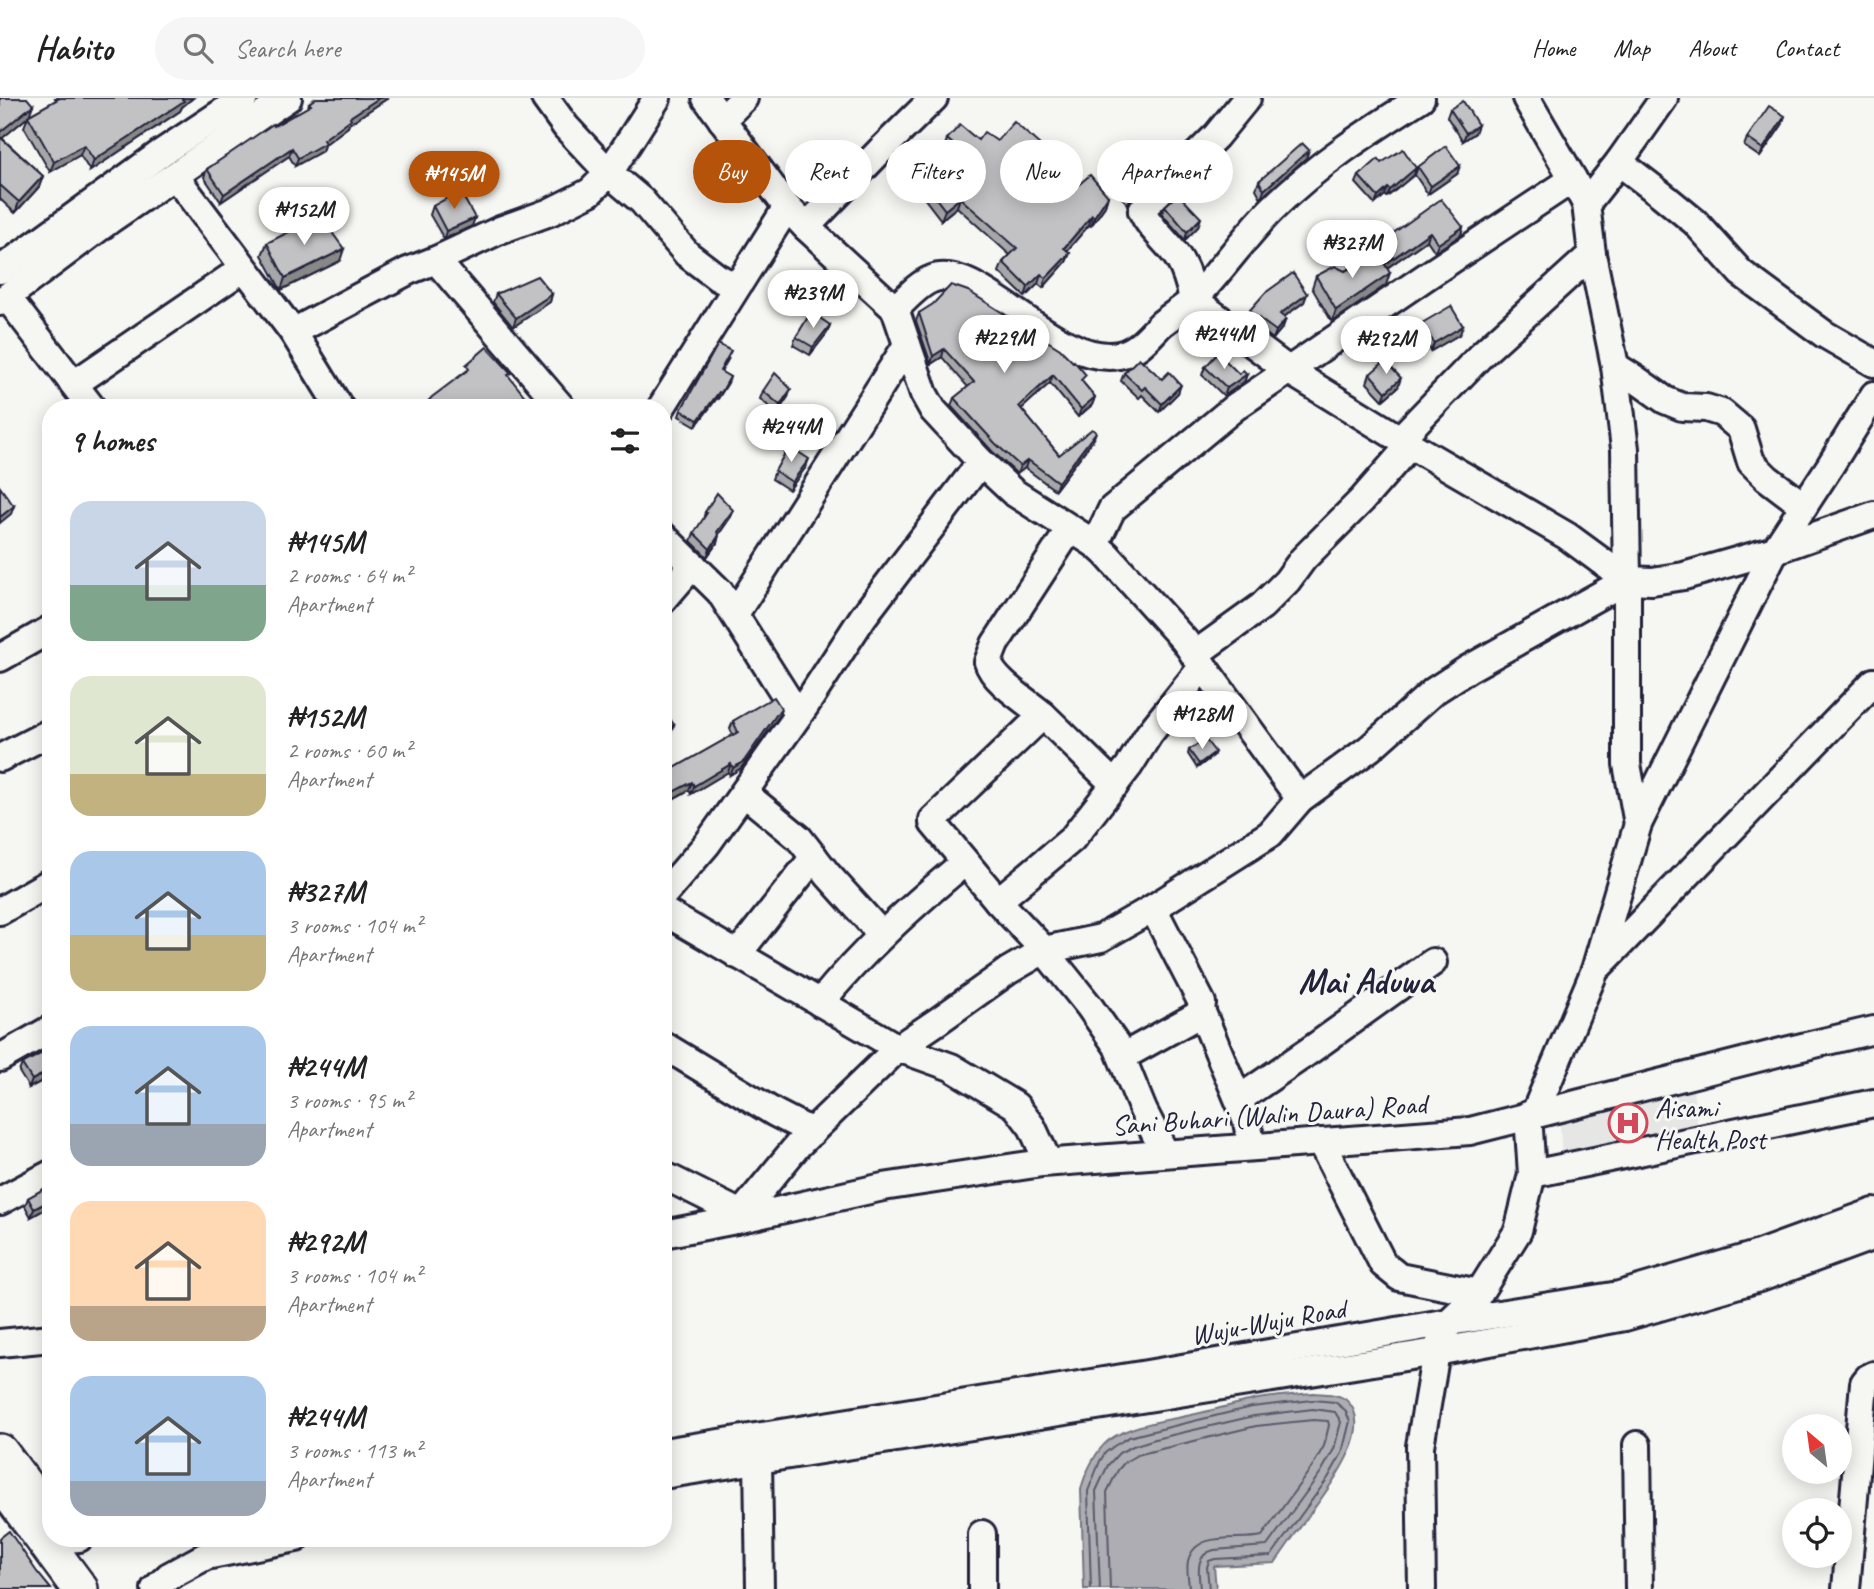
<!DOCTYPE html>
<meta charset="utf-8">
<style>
body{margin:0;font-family:Caveat,sans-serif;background:#f6f6f6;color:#222;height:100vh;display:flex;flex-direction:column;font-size:26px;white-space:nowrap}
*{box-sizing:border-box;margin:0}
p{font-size:23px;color:#767676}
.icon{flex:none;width:38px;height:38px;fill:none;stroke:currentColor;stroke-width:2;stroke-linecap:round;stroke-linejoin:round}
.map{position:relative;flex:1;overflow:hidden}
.details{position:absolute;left:42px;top:301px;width:630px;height:1148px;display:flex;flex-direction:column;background:#fff;border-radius:28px;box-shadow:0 4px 18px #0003}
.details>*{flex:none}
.hud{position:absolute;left:693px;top:42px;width:665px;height:63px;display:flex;gap:14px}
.needle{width:46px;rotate:331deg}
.buttons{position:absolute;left:1782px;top:1316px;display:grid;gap:14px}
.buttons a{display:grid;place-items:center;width:70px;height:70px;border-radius:50%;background:#fff;box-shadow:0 4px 18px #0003;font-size:35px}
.price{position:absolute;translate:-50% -60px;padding:0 16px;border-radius:24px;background:#fff;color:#222;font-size:23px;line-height:46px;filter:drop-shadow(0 2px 4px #0008)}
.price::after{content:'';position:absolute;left:50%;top:42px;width:21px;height:16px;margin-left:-10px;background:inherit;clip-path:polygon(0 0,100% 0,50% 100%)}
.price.active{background:#b45309;color:#fff}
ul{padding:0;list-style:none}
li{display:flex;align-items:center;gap:21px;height:175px;padding:0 28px}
li span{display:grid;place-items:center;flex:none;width:196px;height:140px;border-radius:21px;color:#555}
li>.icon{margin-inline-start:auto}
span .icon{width:84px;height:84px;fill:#fffc;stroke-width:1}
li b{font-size:30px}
h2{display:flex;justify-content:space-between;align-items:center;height:84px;padding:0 28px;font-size:30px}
.pill{padding:0 24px;border-radius:32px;background:#fff;box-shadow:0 4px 18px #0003;font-size:24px;line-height:63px}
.pill.active{background:#b45309;color:#fff}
header{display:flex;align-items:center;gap:42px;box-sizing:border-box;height:98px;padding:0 35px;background:#fff;border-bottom:2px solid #e0e0e0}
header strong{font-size:33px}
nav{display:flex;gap:38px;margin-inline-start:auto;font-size:24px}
.search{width:490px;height:63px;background:#f6f6f6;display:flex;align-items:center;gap:18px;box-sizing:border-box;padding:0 24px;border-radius:38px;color:#767676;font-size:26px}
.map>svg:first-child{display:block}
</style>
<header>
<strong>Habito</strong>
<div class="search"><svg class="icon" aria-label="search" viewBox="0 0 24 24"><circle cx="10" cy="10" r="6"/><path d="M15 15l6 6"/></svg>Search here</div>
<nav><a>Home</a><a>Map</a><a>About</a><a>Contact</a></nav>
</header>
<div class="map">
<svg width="1874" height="1491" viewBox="0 0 1874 1491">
<rect width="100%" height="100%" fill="#f6f6f2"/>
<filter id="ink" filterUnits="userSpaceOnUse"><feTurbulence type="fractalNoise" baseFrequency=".0143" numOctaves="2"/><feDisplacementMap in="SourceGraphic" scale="14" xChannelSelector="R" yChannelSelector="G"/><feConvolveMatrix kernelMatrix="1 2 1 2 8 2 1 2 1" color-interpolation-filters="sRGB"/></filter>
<g filter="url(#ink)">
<path fill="#e6e6e4" d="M1692 983 1698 1034 1562 1058 1559 1016Z"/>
<path fill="#adadb3" stroke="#757583" stroke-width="2" d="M1313 1295C1323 1296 1336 1295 1345 1301 1379 1328 1327 1392 1310 1416 1298 1432 1286 1449 1275 1465L1214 1468 1216 1491H1084L1081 1392C1084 1377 1096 1352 1109 1342 1132 1326 1165 1323 1191 1317 1211 1313 1230 1307 1249 1303 1270 1298 1292 1297 1313 1295Z"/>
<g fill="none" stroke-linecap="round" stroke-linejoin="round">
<g stroke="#5a5a6b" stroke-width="2">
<path d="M1091 1491 1088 1393 1100 1363 1105 1355 1114 1348 1129 1339 1153 1333 1252 1309 1313 1302 1335 1304 1345 1312 1350 1323 1342 1355 1328 1380 1271 1458 1215 1461 1209 1463 1207 1469 1209 1491"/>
<path d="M1100 1491 1096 1393 1108 1367 1119 1355 1133 1348 1155 1341 1254 1318 1313 1311 1335 1314 1341 1324 1334 1351 1321 1374 1267 1448 1214 1452C1194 1457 1199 1475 1200 1491"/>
<path d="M1110 1491 1107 1394 1118 1372 1125 1364 1137 1357 1157 1352 1256 1328 1313 1322 1328 1323 1329 1327 1324 1348 1312 1369 1262 1438C1239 1444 1196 1431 1188 1463 1186 1472 1189 1482 1189 1491"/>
</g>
<defs>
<g id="minor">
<path d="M545 0 566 29 609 75 657 0"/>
<path d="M706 0 787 109 806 129 895 211 924 296 933 312 981 364 1013 394 1095 446 1106 456 1184 542 1300 701"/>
<path d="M1247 0 1216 38 1147 106 1142 113C1151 133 1170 145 1180 163 1187 175 1190 188 1193 201L1288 272 1400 341 1567 438 1627 482 1652 483 1684 478 1775 452 1874 417"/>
<path d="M1526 0 1573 81 1586 106 1592 156 1615 268 1625 351 1627 482V666L1638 726"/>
<path d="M722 22 744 0"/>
<path d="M1619 64 1662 97 1695 124 1741 175 1824 236 1874 265"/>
<path d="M175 78 293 234 340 310"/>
<path d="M1586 106 1619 64 1664 0"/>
<path d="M806 129 880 53 934 0"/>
<path d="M436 162 500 132 550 114 590 94 609 75 642 103 687 156 717 179 736 189"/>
<path d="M0 172 161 55 244 0"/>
<path d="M7 199 92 310"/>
<path d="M0 204 111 121 288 0"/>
<path d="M895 211C906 201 918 186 932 181 978 162 1055 269 1119 257 1137 254 1149 238 1161 226 1172 217 1185 210 1195 200 1222 172 1244 139 1272 111 1316 67 1369 33 1421 0"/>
<path d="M293 234 408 173 436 162 562 310"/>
<path d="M1615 268 1637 282 1665 302 1682 309 1706 310 1722 315 1741 331 1751 364 1767 380 1804 408"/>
<path d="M74 286 244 170"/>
<path d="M661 310 787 109"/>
<path d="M1400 341 1482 256 1592 156"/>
<path d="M1070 431 995 546 988 564C994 584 1027 603 1043 617 1067 640 1091 664 1115 687"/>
<path d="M663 438 720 494 798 617"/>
<path d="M1095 446 1112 411 1235 309 1424 180 1573 81"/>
<path d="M663 502 693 467"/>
<path d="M735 516 907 247"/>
<path d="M1194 557 1262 508 1287 483 1303 461 1362 402 1410 347"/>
<path d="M0 560 51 531"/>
<path d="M1043 617 933 722V725L998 803 1044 852 1089 908 1117 948 1143 1012 1165 1055"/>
<path d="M0 660 51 634"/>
<path d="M744 695 799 740 828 777 882 837"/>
<path d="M663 797 707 746 805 608 863 519 981 364"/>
<path d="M998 803 1072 741 1129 668 1149 636 1203 568"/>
<path d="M0 813 51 784"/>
<path d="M663 813 898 950 951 969 1016 1008 1032 1029 1048 1064"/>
<path d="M737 857 814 759"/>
<path d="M1599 868 1874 584"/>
<path d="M820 905C863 852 913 807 965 764"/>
<path d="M1201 912 1241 1008 1247 1024 1252 1049"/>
<path d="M663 947 775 1015 812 1034"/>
<path d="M1122 959 1196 918 1201 912 1202 905 1153 810"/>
<path d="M0 960 51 931"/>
<path d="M1239 1001 1312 951 1433 864"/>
<path d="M1534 1017 1595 872 1638 726 1775 452 1830 368 1874 297"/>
<path d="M1321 1044 1383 1166 1399 1179 1479 1195"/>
<path d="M1532 1076 1874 1005"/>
<path d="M663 1077 741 1116"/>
<path d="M0 1103 51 1076"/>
<path d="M736 1122 798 1047 898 950 938 923 1008 873 1044 852 1101 840 1153 810 1270 736 1300 701 1370 650 1434 593 1468 571 1627 482"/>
<path d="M663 1136 736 1122 883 1089 1042 1065 1470 1033 1785 953 1874 932"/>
<path d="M0 1245 51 1240"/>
<path d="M1637 1347 1639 1491"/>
<path d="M663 1354 1147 1276 1449 1224 1619 1197 1756 1157 1874 1114"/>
<path d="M758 1361 760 1491"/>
<path d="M663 1377 1436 1254 1625 1219 1763 1179 1874 1138"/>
<path d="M65 1441 79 1440"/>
<path d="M155 1491 169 1478 206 1458 296 1440"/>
<path d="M982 1491V1436"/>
<path d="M1422 1491 1420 1348 1436 1254 1449 1224 1479 1195 1518 1133 1532 1076 1528 1017"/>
<path d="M1846 1491 1864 1285 1868 1280 1874 1277"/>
</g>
<g id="major">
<path d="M0 1354 32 1397"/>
<path d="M0 1383 80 1491"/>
</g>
</defs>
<use href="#minor" stroke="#22223b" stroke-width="32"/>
<use href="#major" stroke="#22223b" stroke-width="40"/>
<use href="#minor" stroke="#f6f6f2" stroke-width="26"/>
<use href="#major" stroke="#f6f6f2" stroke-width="35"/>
</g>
<g fill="#a7a7a9" stroke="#22223b" stroke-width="2">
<path d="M0 0 29 17 56 2 55 0H193L182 9 180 13 90 73 80 57 50 74 24 29 28 19 2 40 43 78 39 89 15 115 0 101Z"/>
<path d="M316 0H388L349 26 348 29 324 47 322 53 295 68 289 58 221 104 204 79 207 71 274 28 308 9 309 5Z"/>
<path d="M1450 11 1475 35 1463 43 1447 19Z"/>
<path d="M1782 27 1760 59 1744 48 1747 40Z"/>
<path d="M947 41 997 43 1047 61 1076 89 1108 98 1105 108 1091 128 1089 127 1067 152 1070 155 1066 164 1043 190 1038 186 1025 199 999 174 1003 164 1010 157 957 109 941 122 918 92 922 82 932 75 935 65 947 54 944 51Z"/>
<path d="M1309 52 1306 60 1261 100 1256 91 1259 83Z"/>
<path d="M1381 65 1416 70 1414 77 1387 99 1385 97 1375 106 1356 85 1359 78Z"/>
<path d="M1418 69 1457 76 1428 96 1415 77Z"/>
<path d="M1146 80 1143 88 1128 106 1120 98 1123 90Z"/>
<path d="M433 108 472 128 444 141 430 117Z"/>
<path d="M1165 108 1198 129 1185 142 1162 116Z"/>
<path d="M1463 129 1461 137 1435 154 1427 142 1387 170 1386 187 1332 224 1312 190 1316 178 1345 173 1375 157 1376 155 1390 144 1392 136Z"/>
<path d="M267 145 340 163 281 192 262 157Z"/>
<path d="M496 196H552L550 204 513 229 493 204Z"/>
<path d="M1307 196 1304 204 1284 219 1283 229 1273 241 1246 221 1249 213Z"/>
<path d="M919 215 1083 285 1095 299 1092 307 1078 319 1050 285 1021 311 1059 357 1093 342 1055 392 1025 370 1017 376 992 353 951 308 954 300 968 289 942 259 931 266 916 223Z"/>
<path d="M1422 225 1460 236 1431 253 1419 233Z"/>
<path d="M830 227 827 235 810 257 793 247 796 239Z"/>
<path d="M729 260 721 274 730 279 728 285 718 301 717 300 696 328 679 318 681 312Z"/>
<path d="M1205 269 1239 276H1247L1244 284 1224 298 1202 277Z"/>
<path d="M1124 275 1178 295 1159 314 1142 297 1139 300 1121 283Z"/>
<path d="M1370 276 1398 289 1383 302 1367 285Z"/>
<path d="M763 293 788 299 777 315 760 301Z"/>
<path d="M806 369 789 392 772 381 775 373Z"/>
<path d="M705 414 730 420 719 436 717 445 707 459 691 443 694 435 703 422Z"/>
<path d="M781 610 779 618 741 670 730 677 728 674 691 696 689 692 667 704 665 710 673 671 733 637 730 631 733 623Z"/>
<path d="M1189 652 1213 658 1197 670 1188 656Z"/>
<path d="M22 966 48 980 29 990 19 974Z"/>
<path d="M51 1087V1108L31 1119 25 1108 28 1100Z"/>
</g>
<g fill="#888889" stroke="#22223b" stroke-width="2">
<path d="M183 0H193L182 9 180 13 90 73 94 62Z"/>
<path d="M379 0H388L349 26 348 29 324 47 322 53 295 68 298 60 350 19Z"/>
<path d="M33 7 29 18 0 42V34Z"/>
<path d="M1785 18 1782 27 1760 59 1763 51Z"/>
<path d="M1478 27 1475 35 1463 43 1466 35Z"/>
<path d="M84 47 80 57 50 74 54 64Z"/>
<path d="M292 50 289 58 221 104 224 96Z"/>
<path d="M1309 52 1306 60 1261 100 1264 92Z"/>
<path d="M1460 68 1457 76 1428 96 1431 88Z"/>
<path d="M1416 70 1414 77 1387 99 1390 92Z"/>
<path d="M43 78 39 89 15 115 19 104Z"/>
<path d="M1146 80 1143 88 1128 106 1131 98Z"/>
<path d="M1388 90 1385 97 1375 106 1378 99Z"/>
<path d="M1108 98 1105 108 1091 128 1094 119Z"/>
<path d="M960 100 957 109 941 122 945 112Z"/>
<path d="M1092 117 1089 127 1061 160 1064 150Z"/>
<path d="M475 120 472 128 444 141 446 133Z"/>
<path d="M1201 120 1198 129 1185 142 1187 134Z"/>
<path d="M1463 129 1461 137 1435 154 1438 146Z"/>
<path d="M1430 134 1427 142 1381 174 1384 167Z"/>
<path d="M344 151 340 163 281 192 285 180Z"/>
<path d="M1070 155 1066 164 1043 190 1046 180Z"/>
<path d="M1390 175 1386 187 1332 224 1336 212Z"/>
<path d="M1041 176 1038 186 1025 199 1028 189Z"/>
<path d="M552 196 550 204 513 229 516 220Z"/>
<path d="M1307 196 1304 204 1277 224 1280 216Z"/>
<path d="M1286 221 1283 229 1273 241 1276 233Z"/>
<path d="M830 227 827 235 810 257 813 249Z"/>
<path d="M1463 228 1460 236 1431 253 1434 245Z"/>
<path d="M944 251 942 259 931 266 933 258Z"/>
<path d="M1247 276 1244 284 1224 298 1227 290Z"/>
<path d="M1053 277 1050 285 1016 316 1019 308Z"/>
<path d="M1401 280 1398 289 1383 302 1386 294Z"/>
<path d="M1181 287 1178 295 1159 314 1162 306Z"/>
<path d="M791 291 788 299 777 315 780 307Z"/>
<path d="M719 294 717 300 696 328 698 322Z"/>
<path d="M1095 299 1092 307 1078 319 1081 311Z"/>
<path d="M1096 334 1093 342 1055 392 1058 384Z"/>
<path d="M809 361 806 369 789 392 792 384Z"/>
<path d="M1028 362 1025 370 1017 376 1020 368Z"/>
<path d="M14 408 11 416 0 425V419Z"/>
<path d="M733 412 730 420 714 443 717 434Z"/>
<path d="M719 437 717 445 707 459 710 451Z"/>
<path d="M781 610 779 618 741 670 730 677 733 670Z"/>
<path d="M674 627 671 635 663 639V633Z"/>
<path d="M1215 654 1213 658 1197 670 1199 666Z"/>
<path d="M731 666 728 674 691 696 694 688Z"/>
<path d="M692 684 689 692 667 704 665 710 663 711V704L665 698Z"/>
<path d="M51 972 48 980 29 990 32 982Z"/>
<path d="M51 1102V1108L31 1119 34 1111Z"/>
</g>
<g fill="#c2c2c4" stroke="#22223b" stroke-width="2">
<path d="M0 0H27L33 7 0 34Z"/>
<path d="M60 0H183L182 1 184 3 94 62 84 47 54 64 28 18Z"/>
<path d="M316 0H379L350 19 351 21 323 42 325 45 298 60 292 50 224 96 207 71 273 26 274 28 311 7 309 5Z"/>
<path d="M1463 3 1478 27 1466 35 1450 11Z"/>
<path d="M1769 8 1785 18 1763 51 1747 40Z"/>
<path d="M1014 24 1049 55 1045 60 1076 89 1090 77 1108 98 1094 119 1092 117 1064 150 1070 155 1046 180 1041 176 1028 189 1003 164 1017 150 960 100 945 112 922 82 939 69 935 65 954 47 947 41 960 27 978 42 984 34 997 43Z"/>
<path d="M0 39 43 78 19 104 0 87Z"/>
<path d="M1302 45 1309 52 1264 92 1259 83Z"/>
<path d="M1446 48 1460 68 1431 88 1418 69Z"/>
<path d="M1403 51 1416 70 1390 92 1388 90 1378 99 1359 78 1378 61 1381 65Z"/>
<path d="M1140 74 1146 80 1131 98 1123 90Z"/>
<path d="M460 93 475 120 446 133 433 108Z"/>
<path d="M1178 96 1201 120 1187 134 1165 108Z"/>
<path d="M1441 101 1463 129 1438 146 1430 134 1385 166 1378 155 1376 156V155L1396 141 1392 136Z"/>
<path d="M320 118 344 151 285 180 267 145Z"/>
<path d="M1378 155 1390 175 1336 212 1316 178 1335 168 1345 173Z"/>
<path d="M1293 175 1307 196 1280 216 1286 221 1276 233 1249 213 1265 195Z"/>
<path d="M537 178 552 196 516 220 496 196Z"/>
<path d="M951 187 968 193 1060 251 1073 264 1074 263 1086 277 1081 282 1095 299 1081 311 1053 277 1019 308 1059 357 1092 331 1096 334 1058 384 1028 362 1020 368 995 345 954 300 974 284 944 251 933 258 919 215 933 206Z"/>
<path d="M1451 208 1463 228 1434 245 1422 225Z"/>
<path d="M811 214 830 227 813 249 796 239Z"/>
<path d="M718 246 731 253 720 273 730 279 721 295 719 294 698 322 681 312Z"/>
<path d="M487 249 511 275 508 277 534 310H422L432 299 469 271 466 267Z"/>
<path d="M1218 255 1239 276 1243 272 1247 276 1227 290 1205 269Z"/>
<path d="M1139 260 1162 281 1169 274 1181 287 1162 306 1145 289 1142 292 1124 275Z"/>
<path d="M1385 263 1401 280 1386 294 1370 276Z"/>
<path d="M775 275 791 291 780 307 763 293Z"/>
<path d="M789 348 809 361 792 384 775 373Z"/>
<path d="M0 389 14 408 0 419Z"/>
<path d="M717 395 733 412 717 434 719 437 710 451 694 435 707 415 705 414Z"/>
<path d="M774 599 781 610 744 663 733 670 731 666 694 688 692 684 665 698 668 702 663 705V656L673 671 738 634 733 623Z"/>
<path d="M663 610 674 627 663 633Z"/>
<path d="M1205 641 1215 654 1199 666 1189 652Z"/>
<path d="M42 955 51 972 32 982 22 966Z"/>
<path d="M51 1087V1102L34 1111 28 1100Z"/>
<path d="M9 1433 37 1474 51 1491H0V1440Z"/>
</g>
</g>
<defs>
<symbol id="hospital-ring" viewBox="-11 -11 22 22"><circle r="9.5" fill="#f6f6f2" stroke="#d1495b" stroke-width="1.5"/><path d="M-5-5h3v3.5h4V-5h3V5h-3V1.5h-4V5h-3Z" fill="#d1495b"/></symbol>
</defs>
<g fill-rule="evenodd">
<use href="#hospital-ring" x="1606" y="1003" width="44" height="44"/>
</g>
<g text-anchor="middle" stroke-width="6" stroke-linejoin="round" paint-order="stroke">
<g font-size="28" fill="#22223b" stroke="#f6f6f2" text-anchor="start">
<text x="1655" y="1019">Aisami<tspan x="1655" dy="32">Health Post</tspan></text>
</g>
<g font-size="28" fill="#22223b" stroke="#f6f6f2">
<text transform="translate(1269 1016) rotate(-4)" y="10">Sani Buhari (Walin Daura) Road</text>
<text transform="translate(1268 1223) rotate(-10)" y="10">Wuju-Wuju Road</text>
</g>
<g font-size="35" font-weight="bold" fill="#22223b" stroke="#f6f6f2">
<text x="1366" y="895">Mai Aduwa</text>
</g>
</g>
</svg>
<div class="buttons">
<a><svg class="needle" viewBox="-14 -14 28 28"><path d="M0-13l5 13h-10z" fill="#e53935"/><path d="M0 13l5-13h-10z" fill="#767676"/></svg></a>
<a><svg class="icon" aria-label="locate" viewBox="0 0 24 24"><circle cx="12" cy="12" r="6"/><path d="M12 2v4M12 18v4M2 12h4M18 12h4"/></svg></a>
</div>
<b class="price active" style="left:454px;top:113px">₦145M</b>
<b class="price" style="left:304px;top:149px">₦152M</b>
<b class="price" style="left:1352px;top:182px">₦327M</b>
<b class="price" style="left:813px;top:232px">₦239M</b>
<b class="price" style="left:1224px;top:273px">₦244M</b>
<b class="price" style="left:1004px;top:277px">₦229M</b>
<b class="price" style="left:1386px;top:278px">₦292M</b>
<b class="price" style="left:791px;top:366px">₦244M</b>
<b class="price" style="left:1202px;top:653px">₦128M</b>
<div class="hud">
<a class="pill active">Buy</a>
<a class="pill">Rent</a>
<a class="pill">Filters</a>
<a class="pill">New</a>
<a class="pill">Apartment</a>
</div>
<section class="details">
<h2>9 homes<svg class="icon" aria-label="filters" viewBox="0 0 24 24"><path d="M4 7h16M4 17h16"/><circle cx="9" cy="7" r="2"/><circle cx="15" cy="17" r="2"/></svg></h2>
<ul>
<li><span style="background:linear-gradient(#c9d6e8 60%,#7fa58c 0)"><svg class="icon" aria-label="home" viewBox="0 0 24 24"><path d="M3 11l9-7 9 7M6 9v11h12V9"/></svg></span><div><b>₦145M</b><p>2 rooms · 64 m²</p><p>Apartment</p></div></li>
<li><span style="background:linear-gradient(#dfe7d0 70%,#c2b280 0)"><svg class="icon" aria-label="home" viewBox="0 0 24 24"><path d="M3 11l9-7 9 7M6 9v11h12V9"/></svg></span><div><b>₦152M</b><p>2 rooms · 60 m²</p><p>Apartment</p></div></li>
<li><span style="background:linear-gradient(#a9c7e8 60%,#c2b280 0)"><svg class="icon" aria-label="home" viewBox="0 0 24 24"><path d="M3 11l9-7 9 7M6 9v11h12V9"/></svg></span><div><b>₦327M</b><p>3 rooms · 104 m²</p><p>Apartment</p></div></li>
<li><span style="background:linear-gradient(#a9c7e8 70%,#9aa5b1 0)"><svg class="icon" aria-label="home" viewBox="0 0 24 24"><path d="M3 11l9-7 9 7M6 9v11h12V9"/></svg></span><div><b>₦244M</b><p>3 rooms · 95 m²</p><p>Apartment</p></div></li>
<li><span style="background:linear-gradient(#ffd9b3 75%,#b9a48a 0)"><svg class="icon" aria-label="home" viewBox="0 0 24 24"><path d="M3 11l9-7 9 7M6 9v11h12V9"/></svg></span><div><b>₦292M</b><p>3 rooms · 104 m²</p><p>Apartment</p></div></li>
<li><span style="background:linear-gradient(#a9c7e8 75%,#9aa5b1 0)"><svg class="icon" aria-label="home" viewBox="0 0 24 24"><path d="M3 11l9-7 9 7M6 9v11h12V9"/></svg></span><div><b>₦244M</b><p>3 rooms · 113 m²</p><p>Apartment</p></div></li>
</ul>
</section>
</div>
